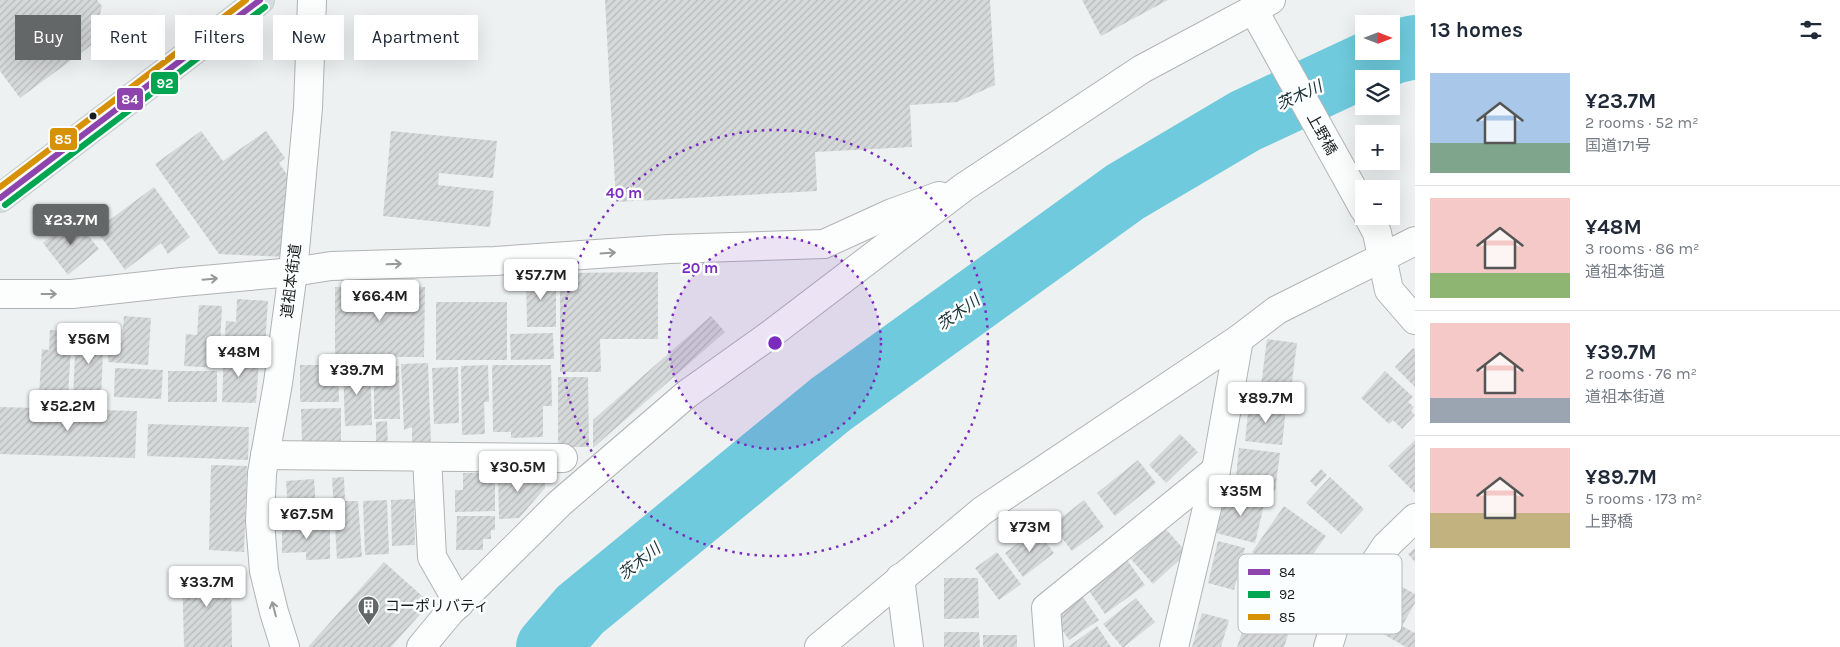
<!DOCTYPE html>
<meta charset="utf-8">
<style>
body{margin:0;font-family:Karla,"Noto Sans JP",sans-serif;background:#f2f2f3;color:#1f2937;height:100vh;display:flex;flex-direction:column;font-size:19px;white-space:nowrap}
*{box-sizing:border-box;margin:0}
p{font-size:16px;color:#747a83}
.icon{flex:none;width:28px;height:28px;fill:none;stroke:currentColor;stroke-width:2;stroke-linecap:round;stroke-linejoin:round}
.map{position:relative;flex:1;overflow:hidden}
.panel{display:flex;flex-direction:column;background:#fff;width:425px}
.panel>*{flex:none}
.top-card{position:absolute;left:15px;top:15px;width:475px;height:45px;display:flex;gap:10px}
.needle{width:32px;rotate:90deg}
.tools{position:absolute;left:1355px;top:15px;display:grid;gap:10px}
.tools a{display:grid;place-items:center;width:45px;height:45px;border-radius:0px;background:#fff;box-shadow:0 5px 20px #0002;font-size:25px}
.price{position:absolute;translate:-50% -42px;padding:0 11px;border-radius:5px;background:#fff;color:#222;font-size:16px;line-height:32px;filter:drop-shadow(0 1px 2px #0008)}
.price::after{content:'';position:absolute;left:50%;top:30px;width:15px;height:11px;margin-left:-8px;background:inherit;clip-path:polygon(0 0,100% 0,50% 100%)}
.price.selected{background:#646767;color:#fff}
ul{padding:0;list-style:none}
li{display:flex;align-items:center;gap:15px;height:125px;padding:0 15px}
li+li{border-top:1px solid #e0e1e3}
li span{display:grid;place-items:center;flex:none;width:140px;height:100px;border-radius:0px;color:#555}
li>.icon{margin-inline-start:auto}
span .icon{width:60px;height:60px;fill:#fffc;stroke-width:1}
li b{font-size:21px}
h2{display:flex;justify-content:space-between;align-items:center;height:60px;padding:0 15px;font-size:21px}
.chip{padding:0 18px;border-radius:0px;background:#fff;box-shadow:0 5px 20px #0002;font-size:18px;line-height:45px}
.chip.selected{background:#646767;color:#fff}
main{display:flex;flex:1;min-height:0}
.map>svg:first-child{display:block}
</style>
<main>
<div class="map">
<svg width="1415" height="647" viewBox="0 0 1415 647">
<defs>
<pattern id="building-hatch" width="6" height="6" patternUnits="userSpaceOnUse" patternTransform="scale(1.25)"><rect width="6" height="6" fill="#d6d9d9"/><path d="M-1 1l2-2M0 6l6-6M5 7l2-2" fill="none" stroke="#b7baba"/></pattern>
</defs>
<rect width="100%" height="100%" fill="#edf1f1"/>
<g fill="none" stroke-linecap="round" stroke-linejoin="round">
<path stroke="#6ecadc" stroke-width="64" d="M548 647 580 610 831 404 1125 192 1245 121 1393 52 1415 47"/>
</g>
<g fill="url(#building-hatch)">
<path d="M0 0H97L102 6 93 44 20 98 0 71Z"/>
<path d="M605 0H990L995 85 957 102 910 105 912 147 815 152 817 191 616 202Z"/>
<path d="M1082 0H1168L1101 36Z"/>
<path d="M201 131 223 161 266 131 285 158 279 163 288 176 285 257 219 254 155 164Z"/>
<path d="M391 131 497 141 493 178 439 173 438 185 494 191 490 227 383 216Z"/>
<path d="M154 187 190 237 168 254 161 243 125 270 96 230Z"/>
<path d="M74 218 99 249 68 275 43 243Z"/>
<path d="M658 272V339H600L601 372H560V273Z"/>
<path d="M526 275H556V327H527Z"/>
<path d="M335 287H425L424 357H335Z"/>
<path d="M237 299 268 301 265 347 224 345 226 321 236 322Z"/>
<rect x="436" y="302" width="71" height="58"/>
<path d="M199 305 222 306 219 368 184 366 186 334 197 335Z"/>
<path d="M124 316 151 318 148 365 108 362 109 342 122 343Z"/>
<path d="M711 316 725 332 593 448V420Z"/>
<path d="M82 329 104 330 101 398 73 396 75 355H81Z"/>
<path d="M50 330 72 331 68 395 39 394 42 349 49 350Z"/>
<path d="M553 333 554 359 511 360 510 334Z"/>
<path d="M1267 339 1297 343 1289 404 1259 401Z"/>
<path d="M1413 348 1415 350V387L1395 367Z"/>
<path d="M224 349 243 350V360L259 361 256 403 222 402Z"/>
<path d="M428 363 431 445H412V427L404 430 401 364Z"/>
<path d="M300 365H338L339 402H300Z"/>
<path d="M488 365 489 402H484L485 434 462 435 461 366Z"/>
<path d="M492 365H551L552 406H543V437L511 438V432H493Z"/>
<path d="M343 366H370L372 425 345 426Z"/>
<path d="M374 366H399L400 419H374Z"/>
<path d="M458 367 459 423 434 424 432 368Z"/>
<path d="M115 368 163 370 161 399 114 397Z"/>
<rect x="168" y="371" width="49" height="31"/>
<path d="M1385 371 1413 397 1408 402 1414 407 1411 411 1415 415 1402 429 1393 420 1389 424 1361 398Z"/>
<path d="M558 377H588L589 447H558Z"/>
<path d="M1249 404 1286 408 1282 445 1245 441Z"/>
<path d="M0 407 137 411 135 458 0 454Z"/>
<path d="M341 408V442L302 443 301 409Z"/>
<path d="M387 421 388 447H376V422Z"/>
<path d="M148 424 249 427 248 460 147 456Z"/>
<path d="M1180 434 1198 452 1166 483 1149 465Z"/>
<path d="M1415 440V493L1388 466Z"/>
<path d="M1239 448 1280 453 1275 491 1235 487Z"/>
<path d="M1138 460 1156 483 1115 516 1097 493Z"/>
<path d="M211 465 247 466 244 552 209 550Z"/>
<path d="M1321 469 1327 475 1316 487 1310 481Z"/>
<path d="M463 473H495V511L455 512V490H463Z"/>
<path d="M545 473V488L519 518 499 519 498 474Z"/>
<path d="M344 477 345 501H358L362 557 337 559 332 478Z"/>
<path d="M1330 477 1364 509 1341 534 1306 503Z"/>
<path d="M314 479 317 521 289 523 286 481Z"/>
<path d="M1227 492 1265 501 1255 543 1216 533Z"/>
<path d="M414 499 415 545 392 546 391 500Z"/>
<path d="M387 500 389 554 365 555 363 501Z"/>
<path d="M1084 500 1104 527 1072 551 1052 525Z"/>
<path d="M1284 506 1326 536 1293 582 1252 552Z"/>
<path d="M457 516H495V530H491V539H483V550H456Z"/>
<path d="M330 524V559L306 560V552L282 553V525Z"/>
<path d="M1165 528 1187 553 1153 584 1131 559Z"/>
<path d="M1036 529 1054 553 1023 577 1005 553Z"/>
<path d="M1218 541 1245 548 1234 590 1208 583Z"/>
<path d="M1415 548V562L1408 554Z"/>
<path d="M997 552 1021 584 999 600 975 568Z"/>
<path d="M1127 560 1145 585 1105 614 1087 588Z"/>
<path d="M384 562 430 603 391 647H308Z"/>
<path d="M231 569 232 647H184L182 570Z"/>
<path d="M944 578H978L979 618 944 619Z"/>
<path d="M1393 582 1415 594V603L1402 626 1415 633V647H1406L1369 626Z"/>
<path d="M1259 583 1301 597 1284 647H1237Z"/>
<path d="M1080 593 1099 620 1069 640 1051 614Z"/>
<path d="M1136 598 1155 622 1124 647H1122L1103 624Z"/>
<path d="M1202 613 1229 620 1221 647H1192Z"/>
<path d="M1097 626 1111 647H1068Z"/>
<path d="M944 632H979L980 647H944Z"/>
<rect x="983" y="635" width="34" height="12"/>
</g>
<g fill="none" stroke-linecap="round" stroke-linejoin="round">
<defs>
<g id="minor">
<path d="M1253 9 1364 209"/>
<path d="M1368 216 1377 233 1389 290 1415 320"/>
<path d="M0 294H72L182 282 293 272 331 266 495 261 669 249 824 244 892 213 939 196"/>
<path d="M265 455 563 458"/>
<path d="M427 457 432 557 459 604"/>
<path d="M900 578 909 647"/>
<path d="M285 647 274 612 264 571 260 522 262 473 278 383 293 272 308 108 312 0"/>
<path d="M421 647 450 612 560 503 687 394 767 337 964 187 1142 69 1271 0"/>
<path d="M819 647 982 511 1239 339 1277 310 1415 241"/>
<path d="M1049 647 1046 608 1216 470"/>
<path d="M1174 647 1216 470 1239 339"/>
<path d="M1328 647 1336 621 1386 546 1415 518"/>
</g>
<path id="highway" d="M0 198 260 0"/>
</defs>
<use href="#minor" stroke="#b1b4b4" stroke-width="30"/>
<use href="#highway" stroke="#cbcdcd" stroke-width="30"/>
<use href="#minor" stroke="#fcfdfd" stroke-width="28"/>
<use href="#highway" stroke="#d1dee1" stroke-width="28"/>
<defs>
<path id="bus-1" d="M0 198 260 0"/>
<path id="bus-2" d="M5 205 265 7"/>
<path id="bus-3" d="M0 187 246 0"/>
</defs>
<use href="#bus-1" stroke="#fbfeff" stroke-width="10"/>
<use href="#bus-2" stroke="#fbfeff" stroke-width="10"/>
<use href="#bus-3" stroke="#fbfeff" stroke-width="10"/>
<use href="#bus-1" stroke="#8e44ad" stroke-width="6"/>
<use href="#bus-2" stroke="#00a651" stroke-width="6"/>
<use href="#bus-3" stroke="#d69104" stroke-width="6"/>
</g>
<defs><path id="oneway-shaft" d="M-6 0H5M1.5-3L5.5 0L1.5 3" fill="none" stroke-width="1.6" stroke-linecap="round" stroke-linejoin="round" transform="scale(1.25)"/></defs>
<g stroke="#969898">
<use href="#oneway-shaft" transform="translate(608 253) rotate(-4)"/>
<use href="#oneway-shaft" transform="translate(394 264) rotate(-2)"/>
<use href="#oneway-shaft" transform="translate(210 279) rotate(-5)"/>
<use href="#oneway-shaft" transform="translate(49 294)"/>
<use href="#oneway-shaft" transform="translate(274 609) rotate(-105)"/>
</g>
<circle cx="775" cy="343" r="106" fill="#7b2cbf" fill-opacity=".12"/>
<g fill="none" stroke="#7b2cbf" stroke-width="2.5" stroke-dasharray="2.5 5">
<circle cx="775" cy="343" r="106"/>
<circle cx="775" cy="343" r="213"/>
</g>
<defs>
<symbol id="building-pin" viewBox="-11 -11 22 30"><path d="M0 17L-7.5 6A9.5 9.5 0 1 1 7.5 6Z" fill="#646767" stroke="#fbfeff"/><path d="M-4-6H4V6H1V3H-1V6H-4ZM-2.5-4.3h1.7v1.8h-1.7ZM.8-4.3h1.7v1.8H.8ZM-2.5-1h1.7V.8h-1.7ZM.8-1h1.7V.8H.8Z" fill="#fff"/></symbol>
</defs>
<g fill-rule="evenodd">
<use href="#building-pin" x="356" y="594" width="25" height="34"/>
</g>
<circle fill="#1a1d1d" stroke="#fbfeff" stroke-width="2" cx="93" cy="116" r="4.5"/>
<g text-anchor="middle" stroke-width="5" stroke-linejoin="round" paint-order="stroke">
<g font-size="15" fill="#1a1d1d" stroke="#fbfeff">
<text transform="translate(1322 134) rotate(61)" y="5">上野橋</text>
<text transform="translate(291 281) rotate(-83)" y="5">道祖本街道</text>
</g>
<g font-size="15" fill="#1a1d1d" stroke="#fbfeff" text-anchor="start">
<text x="385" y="611">コーポリバティ</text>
</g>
<g font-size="16" font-style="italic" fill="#1c3136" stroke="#fbfeff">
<text transform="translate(1299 95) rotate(-25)" y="6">茨木川</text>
<text transform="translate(958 312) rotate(-36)" y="6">茨木川</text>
<text transform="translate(639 561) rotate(-39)" y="6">茨木川</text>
</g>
</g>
<rect x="1238" y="554" width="164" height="80" rx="8" fill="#fbfeff" stroke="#b8babb" stroke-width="1"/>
<rect x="1248" y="569" width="22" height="6" fill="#8e44ad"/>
<rect x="1248" y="591" width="22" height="7" fill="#00a651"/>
<rect x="1248" y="614" width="22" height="6" fill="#d69104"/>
<g font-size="14" fill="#1a1d1d">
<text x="1279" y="577">84</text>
<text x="1279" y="599">92</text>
<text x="1279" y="622">85</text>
</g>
<circle cx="775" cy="343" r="8" fill="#7b2cbf" stroke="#fbfeff" stroke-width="2.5"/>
<g font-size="15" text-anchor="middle" font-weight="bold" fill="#7b2cbf" stroke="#fbfeff" stroke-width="5" stroke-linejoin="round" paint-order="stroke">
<text x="624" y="198">40 m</text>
<text x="700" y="273">20 m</text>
</g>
<g stroke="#fbfeff" stroke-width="2">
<rect x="150" y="71" width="29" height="24" rx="5" fill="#00a651"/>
<rect x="116" y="87" width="28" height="24" rx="5" fill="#8e44ad"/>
<rect x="49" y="127" width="29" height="24" rx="5" fill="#d69104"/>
</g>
<g font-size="14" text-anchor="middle" font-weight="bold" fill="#fff">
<text x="165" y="88">92</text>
<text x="130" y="104">84</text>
<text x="63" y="144">85</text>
</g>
</svg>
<div class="tools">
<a><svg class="needle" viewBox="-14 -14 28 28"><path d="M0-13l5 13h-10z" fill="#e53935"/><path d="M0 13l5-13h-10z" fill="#747a83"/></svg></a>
<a><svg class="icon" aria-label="layers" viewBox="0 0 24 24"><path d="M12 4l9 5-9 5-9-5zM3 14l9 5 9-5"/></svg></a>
<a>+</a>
<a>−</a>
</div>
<b class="price selected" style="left:71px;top:246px">¥23.7M</b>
<b class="price" style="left:541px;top:301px">¥57.7M</b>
<b class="price" style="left:380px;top:322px">¥66.4M</b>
<b class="price" style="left:89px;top:365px">¥56M</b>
<b class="price" style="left:239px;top:378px">¥48M</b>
<b class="price" style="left:357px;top:396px">¥39.7M</b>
<b class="price" style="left:1266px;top:424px">¥89.7M</b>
<b class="price" style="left:68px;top:432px">¥52.2M</b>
<b class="price" style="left:518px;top:493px">¥30.5M</b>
<b class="price" style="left:1241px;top:517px">¥35M</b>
<b class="price" style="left:307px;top:540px">¥67.5M</b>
<b class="price" style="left:1030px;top:553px">¥73M</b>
<b class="price" style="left:207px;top:608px">¥33.7M</b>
<div class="top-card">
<a class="chip selected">Buy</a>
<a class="chip">Rent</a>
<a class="chip">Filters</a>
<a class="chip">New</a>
<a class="chip">Apartment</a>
</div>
</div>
<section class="panel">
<h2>13 homes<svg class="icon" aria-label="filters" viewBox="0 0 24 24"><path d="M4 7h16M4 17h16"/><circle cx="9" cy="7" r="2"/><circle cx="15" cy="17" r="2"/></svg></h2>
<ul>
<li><span style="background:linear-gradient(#a9c7e8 70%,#7fa58c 0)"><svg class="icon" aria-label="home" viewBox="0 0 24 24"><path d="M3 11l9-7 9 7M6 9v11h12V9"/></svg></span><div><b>¥23.7M</b><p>2 rooms · 52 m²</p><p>国道171号</p></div></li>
<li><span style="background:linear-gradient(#f6c9c9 75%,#8fb573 0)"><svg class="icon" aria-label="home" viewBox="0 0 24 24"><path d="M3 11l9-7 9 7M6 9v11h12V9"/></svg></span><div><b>¥48M</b><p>3 rooms · 86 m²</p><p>道祖本街道</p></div></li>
<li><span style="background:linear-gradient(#f6c9c9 75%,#9aa5b1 0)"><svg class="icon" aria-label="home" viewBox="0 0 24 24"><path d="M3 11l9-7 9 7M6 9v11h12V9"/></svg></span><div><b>¥39.7M</b><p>2 rooms · 76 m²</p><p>道祖本街道</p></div></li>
<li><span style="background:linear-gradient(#f6c9c9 65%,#c2b280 0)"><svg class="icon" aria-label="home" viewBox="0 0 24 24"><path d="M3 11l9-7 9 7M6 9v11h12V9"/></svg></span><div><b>¥89.7M</b><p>5 rooms · 173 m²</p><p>上野橋</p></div></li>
</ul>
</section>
</main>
